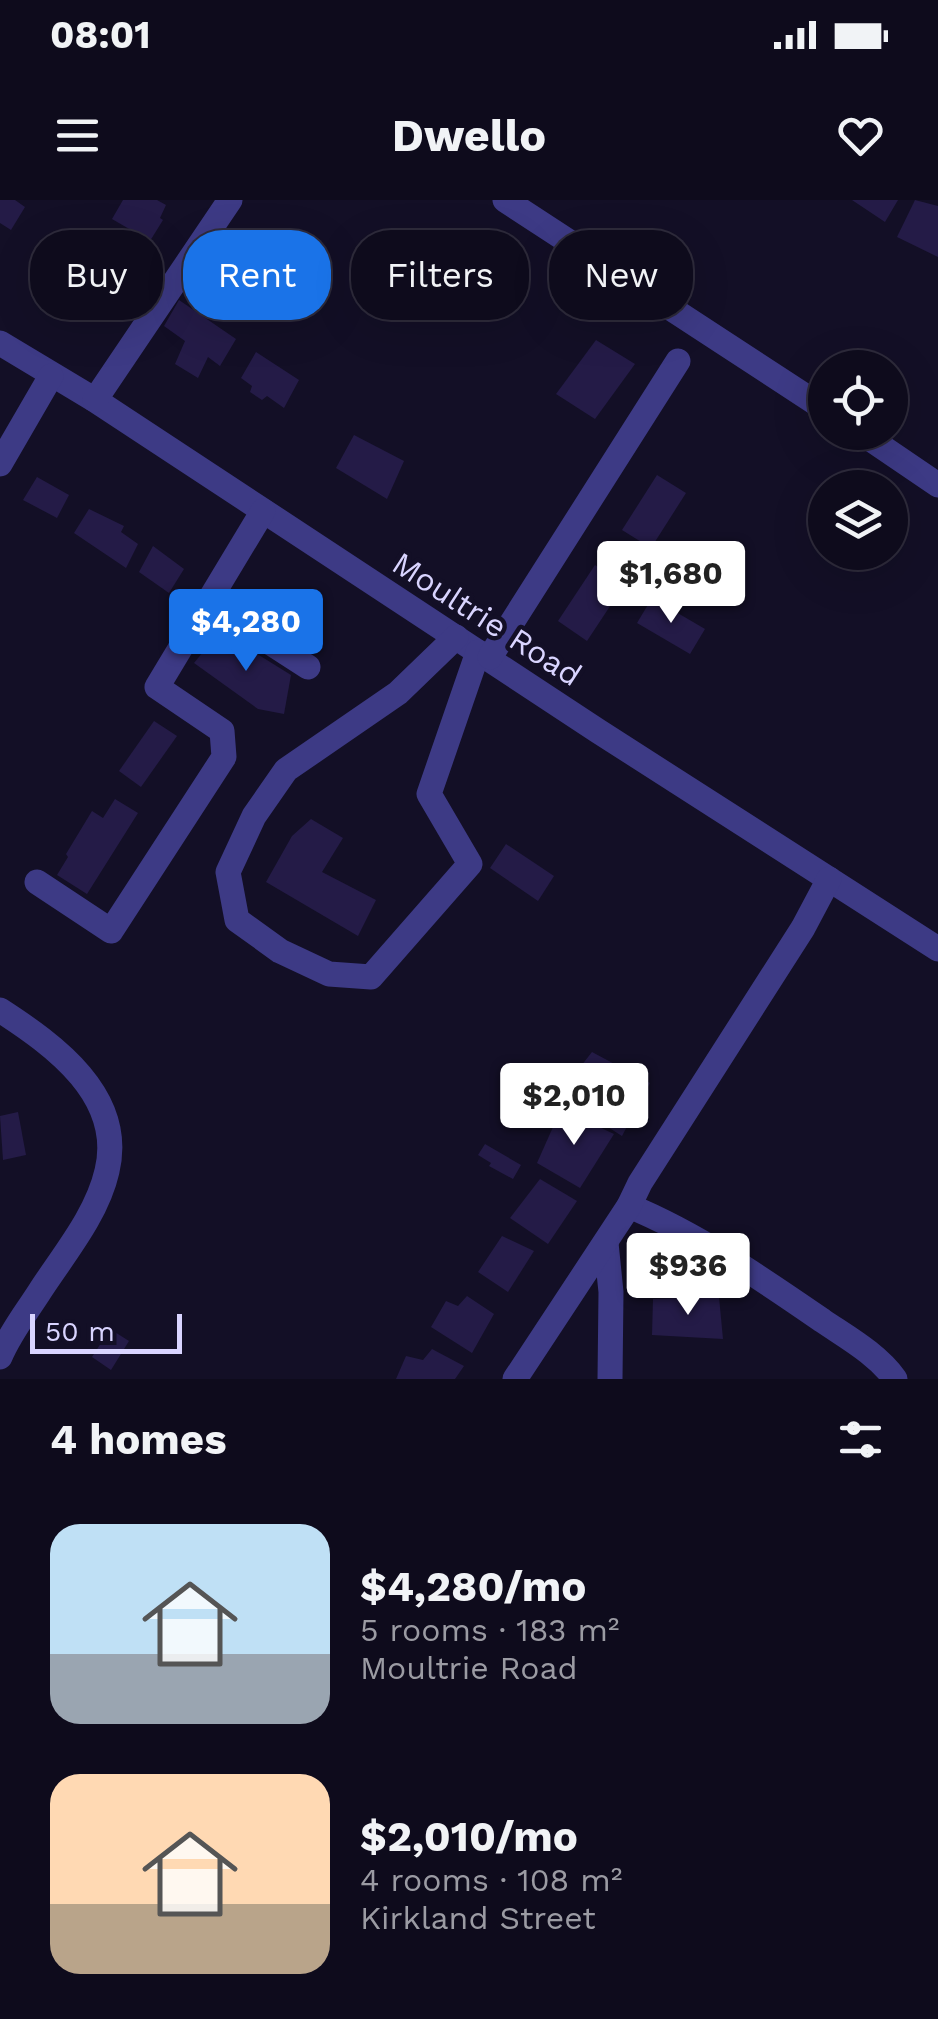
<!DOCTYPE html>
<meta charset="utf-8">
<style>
body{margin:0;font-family:"Work Sans",sans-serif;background:#171425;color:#f1f3f6;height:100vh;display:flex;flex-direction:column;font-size:38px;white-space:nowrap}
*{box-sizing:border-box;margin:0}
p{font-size:32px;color:#9b9ba3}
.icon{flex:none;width:55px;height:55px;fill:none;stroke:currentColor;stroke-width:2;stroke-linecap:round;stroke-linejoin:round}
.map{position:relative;height:1179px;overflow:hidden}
.details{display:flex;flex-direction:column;background:#0e0b1c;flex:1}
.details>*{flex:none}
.top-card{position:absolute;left:30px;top:30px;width:880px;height:90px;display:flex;gap:20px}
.tools{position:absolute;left:808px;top:150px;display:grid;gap:20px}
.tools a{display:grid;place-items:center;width:100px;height:100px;border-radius:50%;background:#0e0b1c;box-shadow:0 10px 40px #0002,0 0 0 2px #2e2b3b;font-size:50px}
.scale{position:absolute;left:30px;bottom:25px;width:152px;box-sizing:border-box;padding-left:10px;border:5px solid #d9d4ff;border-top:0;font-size:28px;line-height:35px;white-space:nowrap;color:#d9d4ff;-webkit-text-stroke:8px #130f26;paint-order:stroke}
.price{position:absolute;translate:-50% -85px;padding:0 22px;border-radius:10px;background:#fff;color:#222;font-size:32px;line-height:65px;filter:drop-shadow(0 2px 5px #0008)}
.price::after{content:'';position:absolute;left:50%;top:60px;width:30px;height:22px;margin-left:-15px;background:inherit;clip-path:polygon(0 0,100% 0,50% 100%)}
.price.on{background:#1a73e8;color:#fff}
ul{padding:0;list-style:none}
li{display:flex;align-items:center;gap:30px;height:250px;padding:0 50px}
li span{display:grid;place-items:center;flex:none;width:280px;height:200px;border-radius:30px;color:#555}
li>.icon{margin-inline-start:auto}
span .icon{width:120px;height:120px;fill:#fffc;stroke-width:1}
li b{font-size:42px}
h2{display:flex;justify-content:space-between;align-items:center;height:120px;padding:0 50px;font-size:42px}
.chip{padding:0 35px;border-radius:40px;background:#0e0b1c;box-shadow:0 10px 40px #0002,0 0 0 2px #2e2b3b;font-size:35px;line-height:90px}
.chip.on{background:#1a73e8;color:#fff}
.status{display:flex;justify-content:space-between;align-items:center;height:70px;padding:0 50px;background:#0e0b1c;direction:ltr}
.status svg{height:28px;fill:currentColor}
header{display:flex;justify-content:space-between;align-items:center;height:130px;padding:0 50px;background:#0e0b1c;font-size:45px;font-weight:700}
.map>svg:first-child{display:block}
</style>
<div class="status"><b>08:01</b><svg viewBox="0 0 49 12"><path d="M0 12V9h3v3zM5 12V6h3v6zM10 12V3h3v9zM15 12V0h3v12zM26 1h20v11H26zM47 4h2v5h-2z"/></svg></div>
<header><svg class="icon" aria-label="menu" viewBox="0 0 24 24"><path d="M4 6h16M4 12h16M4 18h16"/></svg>Dwello<svg class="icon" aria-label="heart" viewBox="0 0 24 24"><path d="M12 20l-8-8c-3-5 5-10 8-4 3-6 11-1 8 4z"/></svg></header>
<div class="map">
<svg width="938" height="1179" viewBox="0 0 938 1179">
<rect width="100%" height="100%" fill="#130f26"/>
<g fill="#241b47">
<path d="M0 0H15L25 7 11 30 0 23Z"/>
<path d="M123 0H157L166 5 160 18 163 20 150 41 112 19Z"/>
<path d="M852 0H898L885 22Z"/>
<path d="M915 0 938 6V57L897 37Z"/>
<path d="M179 100 236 139 220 166 208 157 198 178 175 164 185 141 164 126Z"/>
<path d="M596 140 635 164 595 219 556 194Z"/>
<path d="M256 152 299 180 284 208 267 196 262 200 250 192 252 186 241 178Z"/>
<path d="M354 235 404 261 387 299 336 268Z"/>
<path d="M657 275 686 293 651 348 622 330Z"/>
<path d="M37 277 69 295 57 318 23 300Z"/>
<path d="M89 309 124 326 121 332 138 344 126 368 74 333Z"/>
<path d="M153 346 184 369 169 393 139 372Z"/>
<path d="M595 365 624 385 587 441 558 421Z"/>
<path d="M652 398 705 429 690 454 637 423Z"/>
<path d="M220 431 291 475 284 514 258 509 194 463Z"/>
<path d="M154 521 177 536 141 587 119 571Z"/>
<path d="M115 599 138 613 87 694 57 675 68 657 66 654 92 611 103 618Z"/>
<path d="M311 619 343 638 322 672 376 700 358 736 266 682 292 636Z"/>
<path d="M506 644 554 676 538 701 490 668Z"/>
<path d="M592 852 650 883 622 936 581 910 589 891 574 875Z"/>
<path d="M561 909 614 934 580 988 537 963Z"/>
<path d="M18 912 26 955 3 960 0 916Z"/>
<path d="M485 944 521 965 513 979 489 966 491 963 478 955Z"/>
<path d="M540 979 577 1001 548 1044 510 1018Z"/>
<path d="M502 1036 534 1051 508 1092 478 1072Z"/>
<path d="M467 1096 494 1114 472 1153 431 1127 446 1101 458 1106Z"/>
<path d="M719 1097 723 1139 652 1135 653 1099Z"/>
<path d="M110 1129 129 1141 111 1170 92 1157Z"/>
<path d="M432 1149 464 1166 455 1179H396L406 1156 423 1160Z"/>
</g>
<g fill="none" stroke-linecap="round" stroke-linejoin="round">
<g stroke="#3d3a85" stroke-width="25">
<path d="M505 0 825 209"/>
<path d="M0 143 95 200 598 531 938 749"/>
<path d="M95 200 230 0"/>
<path d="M860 232 938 285"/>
<path d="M0 264 51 176"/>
<path d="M207 402 308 467"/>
<path d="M456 437 398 493 286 570 254 616 228 672 237 720 280 751 329 774 371 777 470 664 429 594 478 452"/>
<path d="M490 457 678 161"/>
<path d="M37 682 111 731 224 557 222 531 157 487 263 311"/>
<path d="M0 810C54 845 125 896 107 971 97 1015 64 1054 40 1091 26 1113 10 1133 0 1157"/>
<path d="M629 1006C697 1034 762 1079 823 1121 848 1138 877 1154 895 1179"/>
<path d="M606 1043 611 1092 610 1179"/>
<path d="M515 1179 629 1006 640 983 803 728 829 679"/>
</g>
</g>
<g text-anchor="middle" stroke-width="9" stroke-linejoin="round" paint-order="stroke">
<g font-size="32" fill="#d9d4ff" stroke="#130f26">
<text transform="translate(487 419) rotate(33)" y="11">Moultrie Road</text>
</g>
</g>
</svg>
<div class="tools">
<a><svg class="icon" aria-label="locate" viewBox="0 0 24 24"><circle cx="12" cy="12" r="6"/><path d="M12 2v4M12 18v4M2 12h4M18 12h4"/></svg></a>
<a><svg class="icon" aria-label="layers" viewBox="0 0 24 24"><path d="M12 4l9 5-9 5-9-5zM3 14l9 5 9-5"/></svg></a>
</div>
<div class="scale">50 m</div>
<b class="price" style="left:671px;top:426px">$1,680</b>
<b class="price on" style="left:246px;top:474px">$4,280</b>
<b class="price" style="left:574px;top:948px">$2,010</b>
<b class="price" style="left:688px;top:1118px">$936</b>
<div class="top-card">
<a class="chip">Buy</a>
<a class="chip on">Rent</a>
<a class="chip">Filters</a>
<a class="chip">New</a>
</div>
</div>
<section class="details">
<h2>4 homes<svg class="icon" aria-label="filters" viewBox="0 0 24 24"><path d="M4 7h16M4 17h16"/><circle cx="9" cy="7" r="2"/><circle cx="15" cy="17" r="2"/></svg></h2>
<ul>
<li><span style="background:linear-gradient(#bfe0f5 65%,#9aa5b1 0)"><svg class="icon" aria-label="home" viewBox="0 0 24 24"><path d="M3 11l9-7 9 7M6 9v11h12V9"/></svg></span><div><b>$4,280/mo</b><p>5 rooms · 183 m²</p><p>Moultrie Road</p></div></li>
<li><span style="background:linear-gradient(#ffd9b3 65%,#b9a48a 0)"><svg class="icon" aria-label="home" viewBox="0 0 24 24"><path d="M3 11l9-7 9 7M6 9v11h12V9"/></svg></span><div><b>$2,010/mo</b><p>4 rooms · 108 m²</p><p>Kirkland Street</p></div></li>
</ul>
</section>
